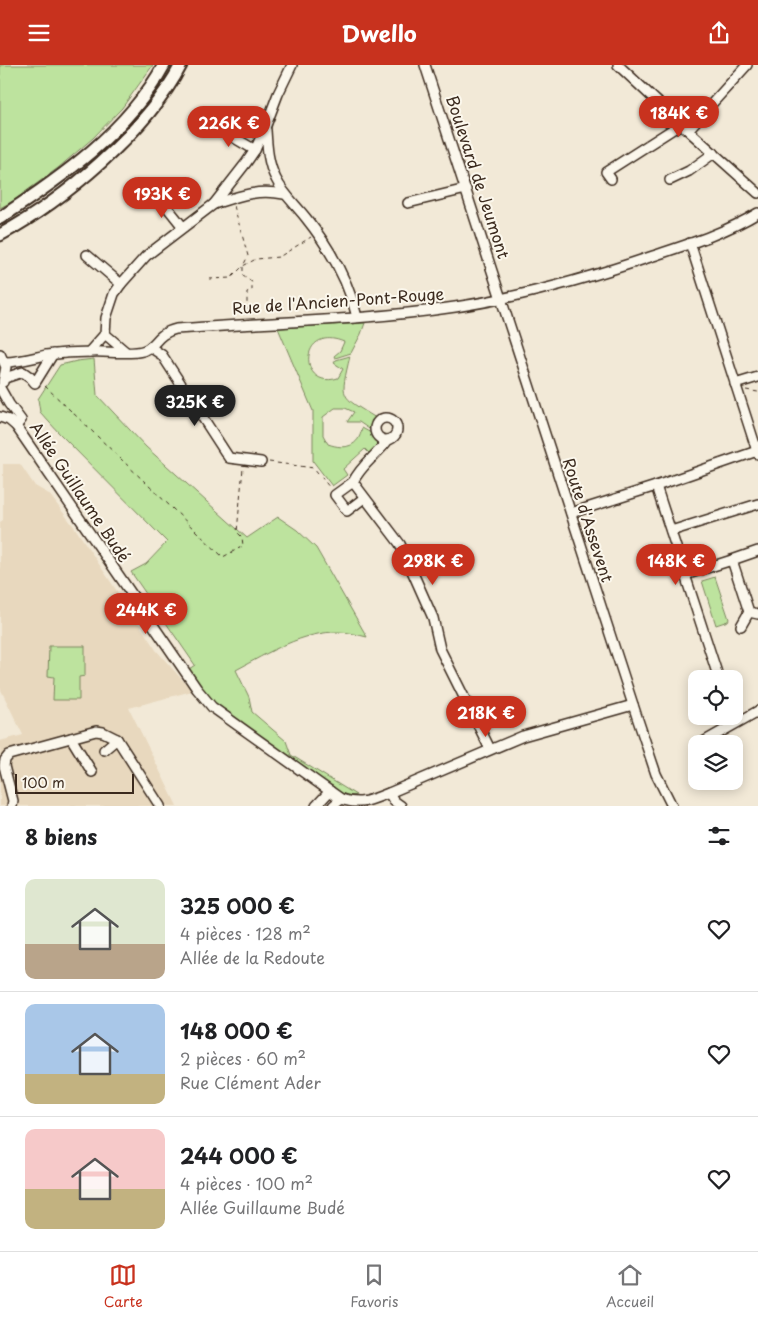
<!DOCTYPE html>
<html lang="fr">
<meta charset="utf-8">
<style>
body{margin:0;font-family:"Playpen Sans",sans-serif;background:#f2f2f2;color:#202124;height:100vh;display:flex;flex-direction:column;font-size:19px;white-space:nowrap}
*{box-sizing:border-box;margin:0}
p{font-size:16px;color:#757577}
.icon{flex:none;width:28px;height:28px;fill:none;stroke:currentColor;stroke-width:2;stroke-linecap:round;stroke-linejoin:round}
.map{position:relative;height:741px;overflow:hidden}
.side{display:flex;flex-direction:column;background:#fff;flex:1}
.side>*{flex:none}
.tools{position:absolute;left:688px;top:605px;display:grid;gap:10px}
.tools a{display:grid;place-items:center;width:55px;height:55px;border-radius:10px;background:#fff;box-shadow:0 2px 12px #0003;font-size:25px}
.scale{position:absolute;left:15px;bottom:12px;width:119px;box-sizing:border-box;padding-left:5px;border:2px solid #3b2a1e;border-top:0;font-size:14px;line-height:18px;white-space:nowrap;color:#3b2a1e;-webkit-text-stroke:4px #fbf7ec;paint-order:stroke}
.price{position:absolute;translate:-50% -42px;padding:0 11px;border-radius:18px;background:#c8321e;color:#fff;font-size:16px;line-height:32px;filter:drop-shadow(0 1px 2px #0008)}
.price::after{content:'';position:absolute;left:50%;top:30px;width:15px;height:11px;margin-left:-8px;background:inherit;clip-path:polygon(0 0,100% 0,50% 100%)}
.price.selected{background:#222;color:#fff}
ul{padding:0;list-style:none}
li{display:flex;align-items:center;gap:15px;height:125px;padding:0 25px}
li+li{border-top:1px solid #e0e0e0}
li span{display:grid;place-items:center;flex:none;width:140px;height:100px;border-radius:10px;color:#555}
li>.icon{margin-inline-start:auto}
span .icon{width:60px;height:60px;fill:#fffc;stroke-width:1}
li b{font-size:21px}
h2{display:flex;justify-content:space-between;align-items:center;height:60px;padding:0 25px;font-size:21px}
header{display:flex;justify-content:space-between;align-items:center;height:65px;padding:0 25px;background:#c8321e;color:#fff;font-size:22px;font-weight:700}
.dock{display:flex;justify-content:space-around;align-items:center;height:70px;border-top:1px solid #e0e0e0;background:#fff;font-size:14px;color:#757577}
.dock a{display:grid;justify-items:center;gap:2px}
.dock .selected{color:#c8321e}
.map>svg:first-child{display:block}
</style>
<header><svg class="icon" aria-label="menu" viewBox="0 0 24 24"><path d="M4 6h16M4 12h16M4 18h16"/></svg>Dwello<svg class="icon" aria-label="share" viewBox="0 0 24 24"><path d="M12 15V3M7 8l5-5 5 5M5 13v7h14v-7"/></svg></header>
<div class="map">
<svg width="758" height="741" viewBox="0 0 758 741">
<rect width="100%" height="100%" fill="#f2e9d7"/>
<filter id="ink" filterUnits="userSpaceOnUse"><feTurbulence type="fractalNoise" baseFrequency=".02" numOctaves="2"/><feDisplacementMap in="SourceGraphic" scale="10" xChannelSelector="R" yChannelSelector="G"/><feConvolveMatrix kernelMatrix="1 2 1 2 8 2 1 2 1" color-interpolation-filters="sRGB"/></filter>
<g filter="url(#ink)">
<path fill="#e8d8be" d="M3 399H20L35 421 49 429 75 463 156 585 192 626 129 643 177 741H0V676L23 670 0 623V457L3 455Z"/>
<g fill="#bde39e" stroke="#7c865e">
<path d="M0 0H153L122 43 93 73 58 103 13 136 0 143Z"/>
<path d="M365 258 361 269 351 288 335 293 334 291 340 286 344 277C298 258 298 326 338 313L343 304 334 298 336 295 350 291C340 334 339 330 376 353L373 358 372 366 359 357H347L354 347 345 343H335L323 352V370L328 379C345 385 359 382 362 363L373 369 378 377 376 383 370 389 365 384 343 404 347 410 332 421 313 396V346L278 263Z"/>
<path d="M94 294 97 330 146 382 247 473 278 452 297 465 316 483 367 572C358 570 349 567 340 567 303 566 268 588 236 605L249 632 252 647 286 676 291 690 356 730 345 732 223 647 205 627 189 604 195 600 131 507 146 499 167 477 59 368 40 347 38 334 60 300 77 296Z"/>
<path d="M715 512 729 554 728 556 716 560 702 516Z"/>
<path d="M49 581H85V611L79 612V635H53L54 612 48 611Z"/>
</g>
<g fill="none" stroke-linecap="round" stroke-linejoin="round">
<defs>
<g id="minor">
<path d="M425 0 637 652 656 709 672 741"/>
<path d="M618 0 681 59 758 128"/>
<path d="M216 62 255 85"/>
<path d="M266 65C267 82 268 99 276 114 283 129 296 140 306 153 330 183 348 214 357 252"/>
<path d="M688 65 747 0"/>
<path d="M611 114 606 107 681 59"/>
<path d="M670 115 689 106 714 88"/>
<path d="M159 132 183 162"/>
<path d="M408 138 466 124"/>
<path d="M214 139C239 131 256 124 284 129"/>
<path d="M690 178 758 389"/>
<path d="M87 190 121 219"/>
<path d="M105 269 106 253 114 229 121 219 146 191 214 139 246 98 255 85 265 63 278 29 292 0"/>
<path d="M150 282 162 290 229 393 261 397"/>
<path d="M89 287 105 269 126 287"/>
<path d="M0 289 6 302 3 317"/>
<path d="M5 297C19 297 32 293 46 290 61 288 77 287 92 287 104 286 136 290 145 285 158 279 156 269 176 264 268 257 363 256 455 242 522 232 589 213 653 191 689 179 725 168 758 148"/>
<path d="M5 313 23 307 30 312 35 318 53 289"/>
<path d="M735 319 758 312"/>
<path d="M0 323 9 339 21 355 16 361"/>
<path d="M0 352 9 355 16 361 197 624 212 642 341 734C361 741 370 735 389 728L523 671 633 640"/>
<circle cx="386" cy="364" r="11"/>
<path d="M388 375C377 390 361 400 353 417L400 479 433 553 440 584 490 684"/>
<path d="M353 417 335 430 347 446 364 433"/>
<path d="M656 421 719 614"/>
<path d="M571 448 656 421 757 386"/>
<path d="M671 466 758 439"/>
<path d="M732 495 758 486"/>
<path d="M685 510 732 495 749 547"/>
<path d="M741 561 749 547 758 549"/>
<path d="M71 673 92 707"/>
<path d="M705 676 758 646"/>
<path d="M104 685 117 674"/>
<path d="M389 728 394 736 401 741"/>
<path d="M12 741 13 736 4 701 5 695 9 690 96 666 103 667 117 674 160 741"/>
<path d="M316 741 330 726"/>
<path d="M333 741 341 734"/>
</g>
<g id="major">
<path d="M0 153C61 113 128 66 164 0"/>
<path d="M0 170C64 135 147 66 181 0"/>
</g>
</defs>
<use href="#minor" stroke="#3b2a1e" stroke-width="12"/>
<use href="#major" stroke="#3b2a1e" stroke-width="15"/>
<g stroke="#3b2a1e" stroke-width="1" stroke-dasharray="4 4" stroke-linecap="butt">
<path d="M234 141 248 191 243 201 256 194 279 192 311 172"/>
<path d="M209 214 231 213 243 201V211L252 217V225L247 227V250"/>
<path d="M45 321 223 492 243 481 242 472 237 467 243 403"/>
<path d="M746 325 758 327"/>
<path d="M269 397 314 403 330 423"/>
</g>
<use href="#minor" stroke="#fbf7ec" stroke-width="9"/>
<use href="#major" stroke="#fbf7ec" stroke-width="11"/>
</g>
</g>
<g text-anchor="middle" stroke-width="4" stroke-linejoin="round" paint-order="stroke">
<g font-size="16" fill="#3b2a1e" stroke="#fbf7ec">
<text transform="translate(478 112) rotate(72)" y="6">Boulevard de Jeumont</text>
<text transform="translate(338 236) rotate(-4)" y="6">Rue de l'Ancien-Pont-Rouge</text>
<text transform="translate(80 427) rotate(56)" y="6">Allée Guillaume Budé</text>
<text transform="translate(588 455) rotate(72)" y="6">Route d'Assevent</text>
</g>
</g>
</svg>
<div class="tools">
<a><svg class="icon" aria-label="locate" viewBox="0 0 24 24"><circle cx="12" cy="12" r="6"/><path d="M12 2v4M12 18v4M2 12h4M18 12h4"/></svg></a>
<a><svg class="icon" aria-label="layers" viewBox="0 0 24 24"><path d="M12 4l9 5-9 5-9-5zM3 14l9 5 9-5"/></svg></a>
</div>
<div class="scale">100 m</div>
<b class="price" style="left:679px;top:73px">184K €</b>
<b class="price" style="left:229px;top:83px">226K €</b>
<b class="price" style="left:162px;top:154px">193K €</b>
<b class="price selected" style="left:195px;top:362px">325K €</b>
<b class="price" style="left:433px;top:521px">298K €</b>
<b class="price" style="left:676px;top:521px">148K €</b>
<b class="price" style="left:146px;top:570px">244K €</b>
<b class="price" style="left:486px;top:673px">218K €</b>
</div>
<section class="side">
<h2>8 biens<svg class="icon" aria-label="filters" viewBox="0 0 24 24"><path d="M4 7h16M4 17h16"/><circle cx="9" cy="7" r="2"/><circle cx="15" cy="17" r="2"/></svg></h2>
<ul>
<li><span style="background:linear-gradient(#dfe7d0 65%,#b9a48a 0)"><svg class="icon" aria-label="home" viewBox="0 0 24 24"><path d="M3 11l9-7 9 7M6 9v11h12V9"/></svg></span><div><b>325 000 €</b><p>4 pièces · 128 m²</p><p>Allée de la Redoute</p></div><svg class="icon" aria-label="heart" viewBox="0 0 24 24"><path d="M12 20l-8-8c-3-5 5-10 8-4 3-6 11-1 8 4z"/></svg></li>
<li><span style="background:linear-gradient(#a9c7e8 70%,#c2b280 0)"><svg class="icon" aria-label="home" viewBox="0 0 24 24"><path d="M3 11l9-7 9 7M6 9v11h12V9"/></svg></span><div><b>148 000 €</b><p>2 pièces · 60 m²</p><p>Rue Clément Ader</p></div><svg class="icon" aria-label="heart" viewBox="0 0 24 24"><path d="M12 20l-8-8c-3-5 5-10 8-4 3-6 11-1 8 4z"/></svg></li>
<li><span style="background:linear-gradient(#f6c9c9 60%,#c2b280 0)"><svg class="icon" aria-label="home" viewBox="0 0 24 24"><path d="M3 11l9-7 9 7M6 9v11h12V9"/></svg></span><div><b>244 000 €</b><p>4 pièces · 100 m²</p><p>Allée Guillaume Budé</p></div><svg class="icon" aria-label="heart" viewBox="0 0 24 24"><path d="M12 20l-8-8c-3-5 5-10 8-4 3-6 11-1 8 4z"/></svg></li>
</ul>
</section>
<nav class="dock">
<a class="selected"><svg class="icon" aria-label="map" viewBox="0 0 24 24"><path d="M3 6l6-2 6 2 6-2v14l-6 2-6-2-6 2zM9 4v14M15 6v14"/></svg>Carte</a>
<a><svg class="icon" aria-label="saved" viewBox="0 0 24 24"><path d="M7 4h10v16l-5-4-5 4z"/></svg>Favoris</a>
<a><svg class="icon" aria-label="home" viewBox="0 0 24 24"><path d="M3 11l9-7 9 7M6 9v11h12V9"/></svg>Accueil</a>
</nav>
